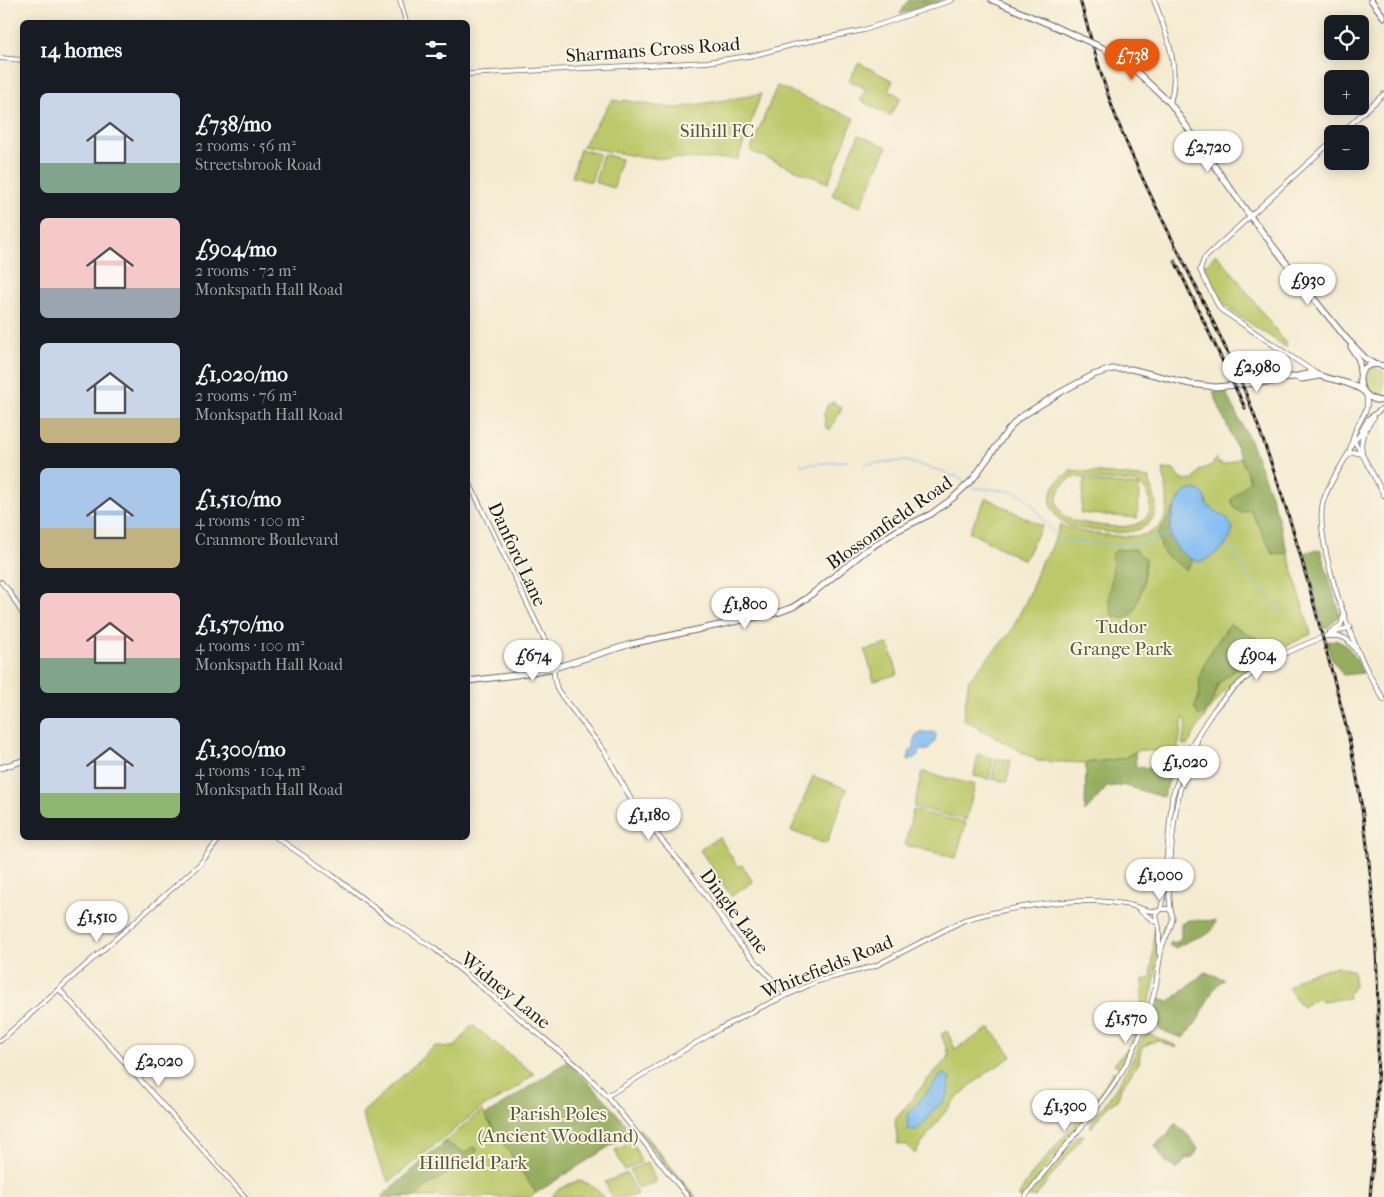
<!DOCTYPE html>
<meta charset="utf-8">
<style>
body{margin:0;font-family:"IM FELL French Canon",serif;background:#242831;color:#f1f3f6;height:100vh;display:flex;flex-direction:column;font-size:19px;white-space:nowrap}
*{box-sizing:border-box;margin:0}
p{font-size:16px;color:#9ea1a6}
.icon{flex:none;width:28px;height:28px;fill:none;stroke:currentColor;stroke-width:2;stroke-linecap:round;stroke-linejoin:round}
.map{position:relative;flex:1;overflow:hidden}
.side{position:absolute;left:20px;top:20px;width:450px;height:820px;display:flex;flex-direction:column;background:#171b24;border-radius:8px;box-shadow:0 2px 12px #0003}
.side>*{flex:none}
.controls{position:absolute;left:1324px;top:15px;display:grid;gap:10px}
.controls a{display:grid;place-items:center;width:45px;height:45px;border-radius:8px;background:#171b24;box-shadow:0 2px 12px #0003;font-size:25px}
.price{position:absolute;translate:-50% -42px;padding:0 11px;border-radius:18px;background:#fff;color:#222;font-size:16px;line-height:32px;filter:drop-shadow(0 1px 2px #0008)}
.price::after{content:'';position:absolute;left:50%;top:30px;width:15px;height:11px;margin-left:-8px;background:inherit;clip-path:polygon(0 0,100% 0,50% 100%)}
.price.selected{background:#ea580c;color:#fff}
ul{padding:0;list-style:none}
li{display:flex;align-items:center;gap:15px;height:125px;padding:0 20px}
li span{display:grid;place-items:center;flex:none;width:140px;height:100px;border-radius:8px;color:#555}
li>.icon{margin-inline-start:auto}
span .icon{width:60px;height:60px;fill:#fffc;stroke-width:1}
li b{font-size:21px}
h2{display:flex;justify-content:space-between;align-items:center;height:60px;padding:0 20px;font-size:21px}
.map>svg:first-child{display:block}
</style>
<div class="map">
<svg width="1384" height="1197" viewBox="0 0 1384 1197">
<rect width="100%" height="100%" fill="#fcf5e5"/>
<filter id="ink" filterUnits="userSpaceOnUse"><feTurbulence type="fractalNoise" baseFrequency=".02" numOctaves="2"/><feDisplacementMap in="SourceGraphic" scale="10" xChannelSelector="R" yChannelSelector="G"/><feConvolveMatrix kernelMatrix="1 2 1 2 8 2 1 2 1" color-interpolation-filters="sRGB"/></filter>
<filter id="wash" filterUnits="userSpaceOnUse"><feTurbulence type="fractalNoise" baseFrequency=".0096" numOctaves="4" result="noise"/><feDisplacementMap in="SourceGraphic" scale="20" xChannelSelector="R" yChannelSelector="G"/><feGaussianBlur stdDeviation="1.12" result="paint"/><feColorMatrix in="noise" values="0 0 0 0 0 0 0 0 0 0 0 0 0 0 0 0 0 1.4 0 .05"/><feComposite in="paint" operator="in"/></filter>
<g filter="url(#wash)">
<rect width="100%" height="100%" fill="#f4ebd1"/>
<g fill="#bcc96b" stroke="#6c7244" fill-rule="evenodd">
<path d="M859 63 893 81 888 90 901 97 890 116 860 100 866 89 849 80Z"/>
<path d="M777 86 854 118 828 183 750 151Z"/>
<path d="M761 94 738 159 645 158 582 146 612 100 623 102 624 100 656 106 677 108Z"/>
<path d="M859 135 887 147 860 207 832 195Z"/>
<path d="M580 149 599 154 591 182 572 177Z"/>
<path d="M603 154 621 159 614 188 595 182Z"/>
<path d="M1216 254 1232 272 1287 345 1286 347 1230 310C1220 299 1206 281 1204 266Z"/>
<path d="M1370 368H1375L1384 372V398L1376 397 1366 390C1363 382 1363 374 1370 368Z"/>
<path d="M833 402 842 408 830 430 826 427 824 415 827 405Z"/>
<path d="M1242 457 1250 480 1270 492 1311 634C1282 647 1243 670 1222 694 1208 710 1197 728 1187 746L1182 744 1187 722 1183 718 1177 754 1168 757 1155 751 1139 750 1124 758 1086 763 1038 761 963 719 969 679 1010 633 1029 595 1042 560 1050 551 1060 525C1076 533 1131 540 1147 534 1155 531 1161 526 1164 519 1171 506 1165 484 1163 469L1175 470C1178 480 1184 481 1194 480L1200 470 1212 465 1216 458 1218 464 1221 463 1222 466Z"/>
<path d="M1070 470 1150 478C1149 489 1157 496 1156 507 1152 545 1097 530 1072 527 1045 517 1043 486 1069 473ZM1073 477 1135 482C1144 487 1150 493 1150 504 1152 539 1094 524 1073 521 1051 511 1052 489 1073 477Z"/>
<path d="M1084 480 1140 486 1137 518 1081 513Z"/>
<path d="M986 498 1042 526 1024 560 969 532Z"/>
<path d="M888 644 898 674 874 681 865 650Z"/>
<path d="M978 754 993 758 989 779 974 776Z"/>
<path d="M996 758 1011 761 1007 782 992 779Z"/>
<path d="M922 772 975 785 966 820 914 807Z"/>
<path d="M813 776 847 789 826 844 791 831Z"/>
<path d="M913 810 966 823 956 858 905 845Z"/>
<path d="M719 837 738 867 742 865 753 882 731 896 700 850Z"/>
<path d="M1154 929C1165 960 1148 1008 1137 1038 1133 1047 1128 1063 1119 1067L1114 1064 1128 1048 1133 1038V1024L1141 1011 1143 980 1151 978 1154 943Z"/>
<path d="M1337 966 1353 971 1355 985 1348 994 1349 998 1321 1001 1318 997 1302 1007 1288 988 1302 976Z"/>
<path d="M472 1025 534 1074 509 1093 481 1108 389 1182 380 1165 362 1113 435 1046 455 1047Z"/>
<path d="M990 1028 1012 1056C1001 1064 990 1070 980 1078 953 1098 933 1126 915 1154L906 1145 898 1144 895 1120 928 1079 948 1058 949 1054 941 1034 947 1031 955 1049Z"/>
<path d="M1149 1034 1177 1046 1176 1048 1157 1040 1144 1046 1140 1054 1139 1063 1122 1086 1117 1100 1106 1108 1091 1128C1089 1119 1100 1112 1104 1105 1120 1084 1132 1061 1143 1037Z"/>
<path d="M1113 1071 1117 1074V1077C1088 1119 1052 1155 1024 1197H1018L1029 1178 1100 1094Z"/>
<path d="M482 1110 536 1193 531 1197H381Z"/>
<path d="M1079 1135H1084L1035 1197H1029L1057 1159Z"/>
<path d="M633 1142 641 1162 624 1170 615 1150Z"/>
<path d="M648 1162 656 1182 638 1189 630 1170Z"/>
<path d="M627 1173 637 1194 630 1197H612L605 1182Z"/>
<path d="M577 1181C590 1182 595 1188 604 1197H551L559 1189Z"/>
</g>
<g fill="#95ad5f" stroke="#58643e">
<path d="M908 0H944L900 14Z"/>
<path d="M1224 389 1250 441 1270 492 1288 553 1273 554 1250 509 1241 513 1235 509 1231 500 1250 480 1213 392Z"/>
<path d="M1175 508C1168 537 1168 542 1193 560L1186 570 1164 554 1157 534 1166 522 1172 510Z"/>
<path d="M1135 549 1145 559 1144 582 1134 612 1125 619 1112 615 1109 599 1113 565 1111 555 1117 550Z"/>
<path d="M1320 549 1339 611 1338 617 1326 629 1323 627 1303 553Z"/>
<path d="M1230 624 1271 646 1264 655 1256 657 1233 671 1218 684 1215 696 1204 715 1199 716 1194 707C1203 692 1198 690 1200 676 1203 661 1221 636 1230 624Z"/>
<path d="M1335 640C1351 645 1356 659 1363 673L1343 675 1331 658 1326 642Z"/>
<path d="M1135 752 1136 767 1173 770 1163 797 1122 785 1107 787 1085 812 1086 763 1124 758Z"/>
<path d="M1189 920 1216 921C1211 937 1206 934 1193 939 1187 942 1181 945 1175 948L1170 946V943L1177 942 1181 939V924Z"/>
<path d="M1205 972 1224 979C1210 989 1208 1002 1200 1016 1196 1024 1189 1031 1183 1038L1160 1030 1154 1014 1159 1005V999L1169 1002Z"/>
<path d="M567 1062 603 1097 632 1132 536 1193 485 1116Z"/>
<path d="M1175 1123 1190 1137 1198 1149C1195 1155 1193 1158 1186 1159L1177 1170 1165 1161 1155 1145 1167 1135Z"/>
<path d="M639 1128 696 1197H691L638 1130Z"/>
<path d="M445 1142 465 1153 473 1147 478 1150 466 1163 430 1184 414 1197H381Z"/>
</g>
<g fill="#81bcf3" stroke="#4e6c88">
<path d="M1195 489C1204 492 1206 496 1207 505L1228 519 1229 523 1233 527C1231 545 1216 555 1200 562 1187 559 1172 547 1170 533 1168 525 1176 502 1181 496 1185 491 1190 490 1195 489Z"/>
<path d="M933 732 936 734 935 740 928 750H919L917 757 908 760 910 751 914 748 915 737 921 733Z"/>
<path d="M943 1073 947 1075 950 1079 948 1094 943 1102 933 1110 927 1120 917 1130H908L907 1121 909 1113Z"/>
</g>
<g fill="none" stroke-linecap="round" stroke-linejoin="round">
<g stroke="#81bcf3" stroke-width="1">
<path d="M865 464 905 461 945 472 950 476H958L964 481"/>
<path d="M800 465 848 461"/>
<path d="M974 488C986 489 1015 490 1024 496 1039 509 1046 529 1062 540L1118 545 1142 543 1170 534"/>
<path d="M1227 545 1234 551 1244 571 1282 613"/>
</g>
</g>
</g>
<g filter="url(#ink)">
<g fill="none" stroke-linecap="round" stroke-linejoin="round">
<defs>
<g id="minor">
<path d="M400 0 406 22"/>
<path d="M1154 0C1166 32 1181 68 1170 103"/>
<path d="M0 58 22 60"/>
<path d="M468 74 707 62 755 55 792 45 864 30 952 0"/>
<path d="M1340 134 1384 94"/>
<path d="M1317 374 1220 309 1200 270 1204 259 1211 252 1332 141"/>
<path d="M1366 394C1370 411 1362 415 1356 429 1352 438 1352 446 1348 454 1339 470 1328 484 1323 502 1314 539 1349 635 1367 670 1372 680 1378 690 1384 700"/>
<path d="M1354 441 1362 454 1384 495"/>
<path d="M1354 441 1359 436 1368 419 1384 407"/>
<path d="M1362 451C1359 438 1366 428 1374 417"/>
<path d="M1348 455 1353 452 1362 454"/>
<path d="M468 480 551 653C555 666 552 679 558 691L605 752 638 812 692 876 739 943 786 995"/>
<path d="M1 582 9 591 22 613"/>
<path d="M1330 632 1341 625 1344 613"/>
<path d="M1328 636C1346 635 1348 639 1358 653"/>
<path d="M1191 768 1183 766 1181 761 1182 756 1187 752C1196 738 1204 724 1214 710 1248 665 1298 646 1350 627"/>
<path d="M277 838 332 875 393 922 435 949 580 1068 607 1096 688 1197"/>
<path d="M1139 910 1156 922"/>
<path d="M1171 910C1166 888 1174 802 1183 781 1187 773 1193 770 1197 763L1195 749 1198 737"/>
<path d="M1159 953V928L1156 915 1161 909 1163 899 1172 797 1183 766"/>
<path d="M59 989 245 1197"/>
<path d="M0 1041 200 864 220 838"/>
<path d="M607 1096 721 1028 757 1009 818 981 875 966 964 920C1000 909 1057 900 1094 901 1106 901 1117 903 1129 905 1140 907 1147 913 1159 911"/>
<path d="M1025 1197C1063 1144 1112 1101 1138 1040 1146 1022 1152 1004 1156 985 1158 972 1159 960 1162 947 1165 936 1179 918 1169 909H1161"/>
</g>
<g id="major">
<path d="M992 0 1072 34"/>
<path d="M1371 0 1384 17"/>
<path d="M1103 48 1137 72 1170 103 1250 216 1314 299 1346 338 1365 358 1374 364"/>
<path d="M1351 347 1359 360 1360 373"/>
<path d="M1384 366C1350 356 1354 402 1384 401"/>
<path d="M1295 377 1302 379 1319 376"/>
<path d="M468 681 516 675 554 668 631 644 780 612 793 607 807 598 864 552 896 531 931 514 953 498 973 479 1008 430 1019 418 1061 392 1093 375 1112 369H1131L1190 384 1216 387 1267 382 1313 373C1330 381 1348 380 1363 391"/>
<path d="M0 768 22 761"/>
</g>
</defs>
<use href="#minor" stroke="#68645b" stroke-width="5.5"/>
<use href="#major" stroke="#68645b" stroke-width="7"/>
<use href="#minor" stroke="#fff" stroke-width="4"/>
<use href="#major" stroke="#fff" stroke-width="5"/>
<defs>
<g id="rail">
<path d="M1080 0C1093 46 1105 93 1124 137 1160 222 1207 302 1243 387 1253 410 1261 434 1269 457 1288 511 1304 565 1318 620 1332 674 1349 729 1358 784 1381 917 1383 1063 1370 1197"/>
<path d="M1175 261 1245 408"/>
</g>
</defs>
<use href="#rail" stroke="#1c1c1c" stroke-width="3"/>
<use href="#rail" stroke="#fcf5e5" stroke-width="1" stroke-dasharray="4" stroke-linecap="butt"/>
<defs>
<path id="major-bridge" d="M1072 34 1103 48"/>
</defs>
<use href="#major-bridge" stroke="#68645b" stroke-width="7" stroke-linecap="butt"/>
<use href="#major-bridge" stroke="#fff" stroke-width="5"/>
</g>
</g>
<g text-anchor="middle" stroke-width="4" stroke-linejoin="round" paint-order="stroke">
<g font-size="19" fill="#1c1c1c" stroke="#fcf5e5">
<text transform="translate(653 49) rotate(-4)" y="7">Sharmans Cross Road</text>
<text transform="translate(889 522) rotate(-35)" y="7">Blossomfield Road</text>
<text transform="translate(518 554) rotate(65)" y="7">Danford Lane</text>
<text transform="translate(735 911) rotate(53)" y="7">Dingle Lane</text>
<text transform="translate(827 966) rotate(-22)" y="7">Whitefields Road</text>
<text transform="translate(506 990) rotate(39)" y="7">Widney Lane</text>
</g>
<g font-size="19" fill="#545938" stroke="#fcf5e5">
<text x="717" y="137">Silhill FC</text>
<text x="1121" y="633">Tudor<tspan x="1121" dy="22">Grange Park</tspan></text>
<text x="558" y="1120">Parish Poles<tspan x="558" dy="22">(Ancient Woodland)</tspan></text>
<text x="473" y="1169">Hillfield Park</text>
</g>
</g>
</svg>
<div class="controls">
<a><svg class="icon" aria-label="locate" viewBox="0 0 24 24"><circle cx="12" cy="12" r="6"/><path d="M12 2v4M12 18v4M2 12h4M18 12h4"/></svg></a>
<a>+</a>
<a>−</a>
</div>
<b class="price selected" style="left:1132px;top:81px">£738</b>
<b class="price" style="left:1208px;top:173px">£2,720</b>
<b class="price" style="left:1308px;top:306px">£930</b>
<b class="price" style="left:1257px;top:393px">£2,980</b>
<b class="price" style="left:745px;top:630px">£1,800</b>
<b class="price" style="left:1257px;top:681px">£904</b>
<b class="price" style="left:533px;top:682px">£674</b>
<b class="price" style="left:1185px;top:788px">£1,020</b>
<b class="price" style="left:649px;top:841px">£1,180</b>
<b class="price" style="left:1160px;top:901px">£1,000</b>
<b class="price" style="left:97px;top:943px">£1,510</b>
<b class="price" style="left:1126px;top:1044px">£1,570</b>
<b class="price" style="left:159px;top:1087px">£2,020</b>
<b class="price" style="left:1065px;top:1132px">£1,300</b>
<section class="side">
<h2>14 homes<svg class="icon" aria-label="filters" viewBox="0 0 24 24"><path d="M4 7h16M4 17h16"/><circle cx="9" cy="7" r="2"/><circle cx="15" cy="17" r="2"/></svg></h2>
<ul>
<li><span style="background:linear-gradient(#c9d6e8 70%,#7fa58c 0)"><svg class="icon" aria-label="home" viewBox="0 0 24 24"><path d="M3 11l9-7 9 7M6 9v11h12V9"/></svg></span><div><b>£738/mo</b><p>2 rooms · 56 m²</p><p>Streetsbrook Road</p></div></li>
<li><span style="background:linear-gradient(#f6c9c9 70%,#9aa5b1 0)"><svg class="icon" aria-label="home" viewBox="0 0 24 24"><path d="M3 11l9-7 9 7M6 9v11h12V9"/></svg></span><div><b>£904/mo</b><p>2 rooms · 72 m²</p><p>Monkspath Hall Road</p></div></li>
<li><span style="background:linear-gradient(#c9d6e8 75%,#c2b280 0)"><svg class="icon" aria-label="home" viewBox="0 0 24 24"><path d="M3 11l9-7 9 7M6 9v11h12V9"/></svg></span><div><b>£1,020/mo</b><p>2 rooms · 76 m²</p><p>Monkspath Hall Road</p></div></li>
<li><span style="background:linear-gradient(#a9c7e8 60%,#c2b280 0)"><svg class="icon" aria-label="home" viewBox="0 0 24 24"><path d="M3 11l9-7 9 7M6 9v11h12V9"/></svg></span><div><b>£1,510/mo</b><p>4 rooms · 100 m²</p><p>Cranmore Boulevard</p></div></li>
<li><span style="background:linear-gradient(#f6c9c9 65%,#7fa58c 0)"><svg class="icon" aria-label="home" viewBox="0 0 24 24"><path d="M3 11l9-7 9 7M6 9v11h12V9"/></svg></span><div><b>£1,570/mo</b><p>4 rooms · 100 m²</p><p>Monkspath Hall Road</p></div></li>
<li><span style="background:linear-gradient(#c9d6e8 75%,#8fb573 0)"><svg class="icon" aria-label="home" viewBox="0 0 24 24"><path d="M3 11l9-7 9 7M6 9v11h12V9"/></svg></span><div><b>£1,300/mo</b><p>4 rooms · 104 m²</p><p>Monkspath Hall Road</p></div></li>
</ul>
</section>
</div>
